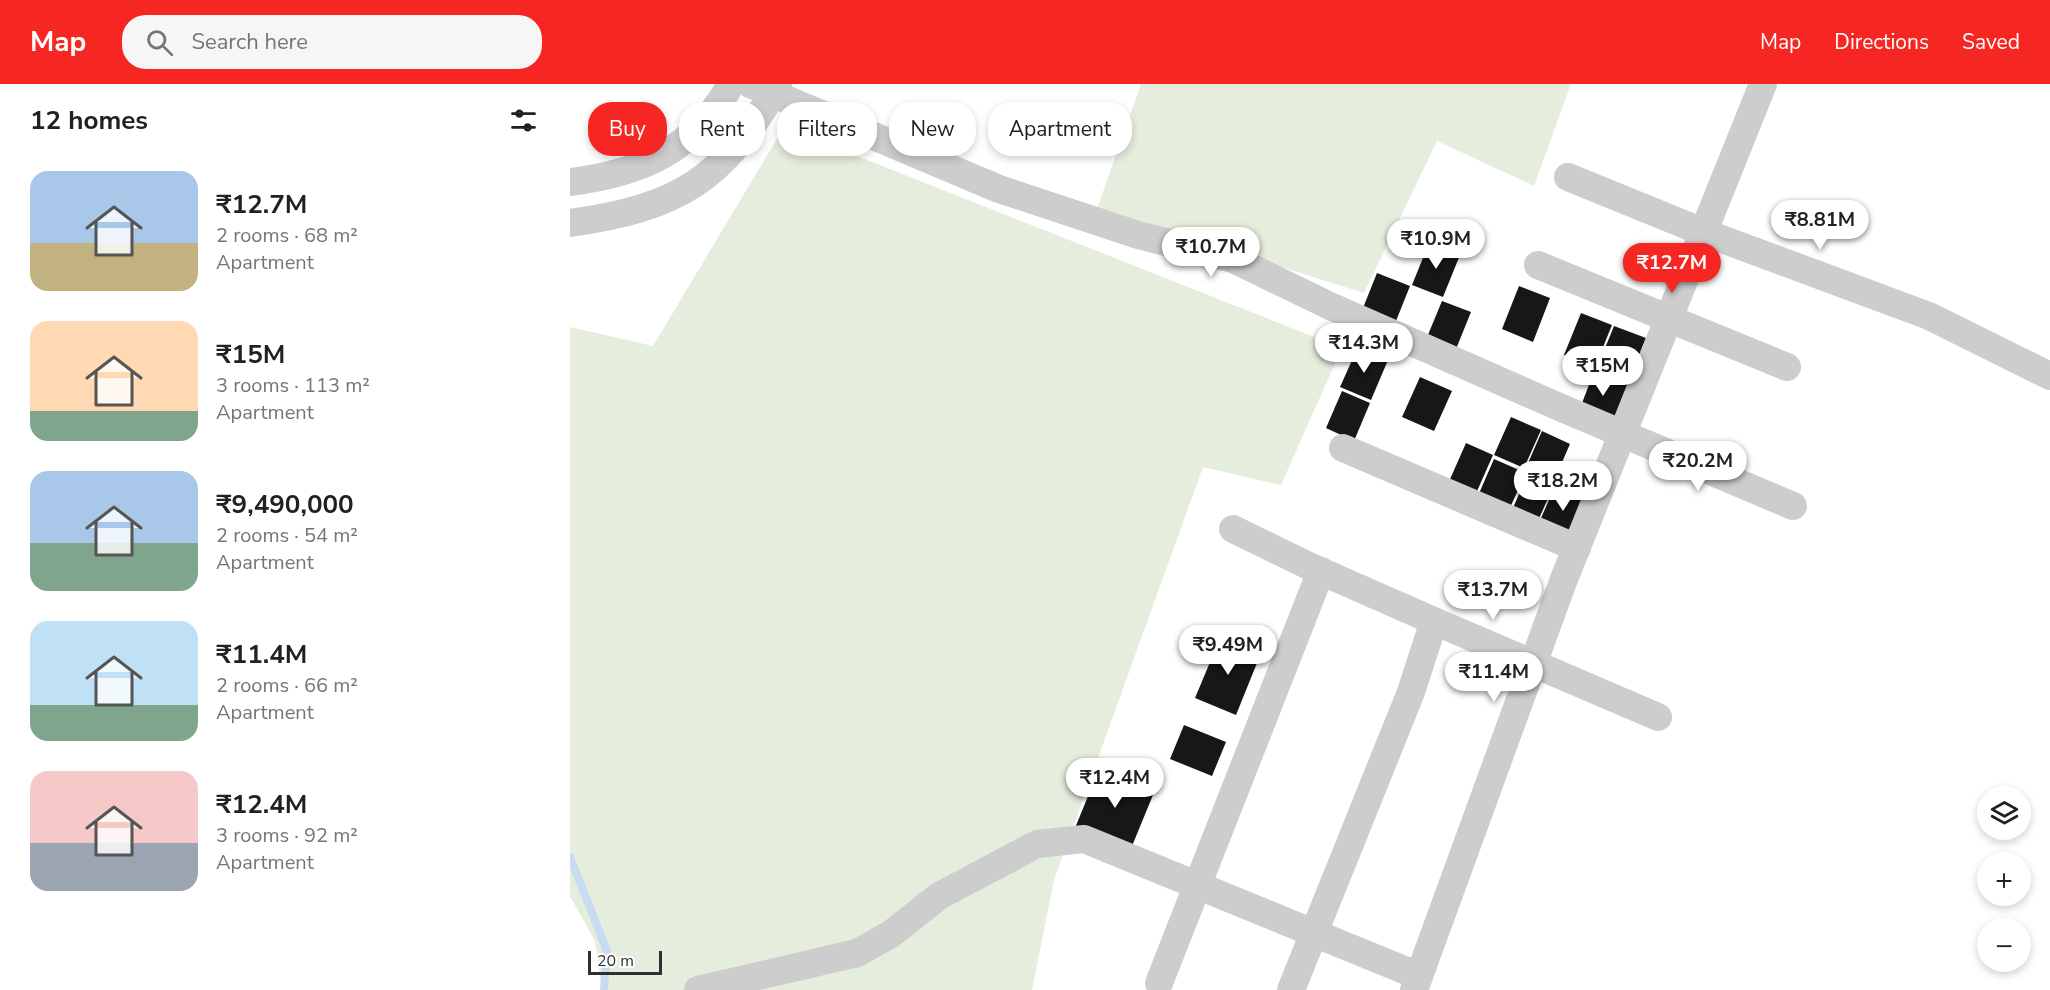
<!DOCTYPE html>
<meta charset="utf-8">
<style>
body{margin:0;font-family:"Nunito Sans",sans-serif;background:#f6f6f6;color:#202124;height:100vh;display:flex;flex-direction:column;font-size:22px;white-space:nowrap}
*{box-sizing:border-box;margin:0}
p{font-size:20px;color:#757577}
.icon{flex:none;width:33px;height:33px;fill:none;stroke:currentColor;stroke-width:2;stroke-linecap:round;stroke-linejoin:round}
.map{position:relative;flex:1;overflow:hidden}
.sheet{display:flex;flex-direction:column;background:#fff;width:570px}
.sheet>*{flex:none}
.banner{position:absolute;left:18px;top:18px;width:570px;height:54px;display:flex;gap:12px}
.buttons{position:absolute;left:1407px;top:702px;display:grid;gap:12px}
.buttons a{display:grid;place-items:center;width:54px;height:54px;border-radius:50%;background:#fff;box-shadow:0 3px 9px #0003;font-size:30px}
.scale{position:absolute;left:18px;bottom:15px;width:74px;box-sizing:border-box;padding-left:6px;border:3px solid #303030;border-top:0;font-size:16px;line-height:21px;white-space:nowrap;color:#303030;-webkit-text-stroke:4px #fff;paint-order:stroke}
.price{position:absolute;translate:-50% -51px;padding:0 14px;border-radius:21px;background:#fff;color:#222;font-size:20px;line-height:39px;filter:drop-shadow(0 2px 3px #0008)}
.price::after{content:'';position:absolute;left:50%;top:36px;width:18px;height:14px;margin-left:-9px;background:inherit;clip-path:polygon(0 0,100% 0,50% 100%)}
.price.selected{background:#f62623;color:#fff}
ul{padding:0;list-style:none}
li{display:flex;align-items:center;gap:18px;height:150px;padding:0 30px}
li span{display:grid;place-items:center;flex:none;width:168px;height:120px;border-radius:18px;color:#555}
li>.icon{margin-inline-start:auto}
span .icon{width:72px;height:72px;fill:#fffc;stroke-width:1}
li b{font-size:26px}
h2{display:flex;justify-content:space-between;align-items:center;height:72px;padding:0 30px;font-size:26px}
.chip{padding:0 21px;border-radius:24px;background:#fff;box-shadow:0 3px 9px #0003;font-size:21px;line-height:54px}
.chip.selected{background:#f62623;color:#fff}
header{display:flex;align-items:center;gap:36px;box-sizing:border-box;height:84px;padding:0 30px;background:#f62623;color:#fff}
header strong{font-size:28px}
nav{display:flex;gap:33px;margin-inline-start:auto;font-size:21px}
.search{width:420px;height:54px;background:#f6f6f6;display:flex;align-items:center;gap:15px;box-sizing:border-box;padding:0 21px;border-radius:24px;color:#757577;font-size:22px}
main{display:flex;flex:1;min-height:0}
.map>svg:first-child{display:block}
</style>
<header>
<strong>Map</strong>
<div class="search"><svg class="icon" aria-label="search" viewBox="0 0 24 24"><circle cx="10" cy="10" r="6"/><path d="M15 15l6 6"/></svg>Search here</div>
<nav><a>Map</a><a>Directions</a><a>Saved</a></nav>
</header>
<main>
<section class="sheet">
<h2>12 homes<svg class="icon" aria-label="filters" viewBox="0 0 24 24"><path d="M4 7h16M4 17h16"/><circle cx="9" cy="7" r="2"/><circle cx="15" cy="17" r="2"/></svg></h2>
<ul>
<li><span style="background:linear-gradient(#a9c7e8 60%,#c2b280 0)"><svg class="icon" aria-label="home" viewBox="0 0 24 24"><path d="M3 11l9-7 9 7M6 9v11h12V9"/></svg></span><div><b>₹12.7M</b><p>2 rooms · 68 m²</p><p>Apartment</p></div></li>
<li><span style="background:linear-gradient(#ffd9b3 75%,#7fa58c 0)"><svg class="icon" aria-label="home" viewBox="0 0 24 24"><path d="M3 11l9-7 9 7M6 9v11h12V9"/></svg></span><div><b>₹15M</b><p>3 rooms · 113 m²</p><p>Apartment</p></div></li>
<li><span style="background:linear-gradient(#a9c7e8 60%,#7fa58c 0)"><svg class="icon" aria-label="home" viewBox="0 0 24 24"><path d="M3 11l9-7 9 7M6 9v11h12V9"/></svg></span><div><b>₹9,490,000</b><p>2 rooms · 54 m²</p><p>Apartment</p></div></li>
<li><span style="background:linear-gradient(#bfe0f5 70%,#7fa58c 0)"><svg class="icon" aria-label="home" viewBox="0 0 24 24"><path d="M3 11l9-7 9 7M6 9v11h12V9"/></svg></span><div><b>₹11.4M</b><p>2 rooms · 66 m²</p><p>Apartment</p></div></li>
<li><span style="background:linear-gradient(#f6c9c9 60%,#9aa5b1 0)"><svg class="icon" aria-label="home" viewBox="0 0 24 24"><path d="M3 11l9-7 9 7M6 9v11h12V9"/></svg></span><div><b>₹12.4M</b><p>3 rooms · 92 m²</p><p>Apartment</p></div></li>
</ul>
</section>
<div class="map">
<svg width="1480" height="906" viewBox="0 0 1480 906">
<rect width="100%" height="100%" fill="#fff"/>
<g fill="#e5eedd">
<path d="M571 0H1001L964 102 867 57 794 209 527 125Z"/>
<path d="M214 43 772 264 711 401 633 383 484 796 462 906H32L25 857 0 812V243L83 262Z"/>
</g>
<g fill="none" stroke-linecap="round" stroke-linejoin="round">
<path stroke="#c7dcf0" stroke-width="8" d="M0 773 37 867 34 906"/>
</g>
<g fill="#171717">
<path d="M859 159 890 171 873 213 842 201Z"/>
<path d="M807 189 840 202 824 242 791 229Z"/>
<path d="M949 202 980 214 963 258 932 245Z"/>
<path d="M872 217 901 228 884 270 855 258Z"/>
<path d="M1011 229 1042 241 1025 283 994 271Z"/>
<path d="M1044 242 1076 254 1059 296 1027 284Z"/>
<path d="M788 263 818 276 801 316 770 303Z"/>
<path d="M1025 285 1058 299 1042 340 1009 327Z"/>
<path d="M850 293 882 307 864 347 832 333Z"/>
<path d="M772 307 800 319 784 357 756 344Z"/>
<path d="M941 333 971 346 954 384 924 371Z"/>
<path d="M972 347 1000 360 983 399 955 386Z"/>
<path d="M896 359 923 371 904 414 877 402Z"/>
<path d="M924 375 956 389 938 428 907 414Z"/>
<path d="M957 392 983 403 968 437 942 426Z"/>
<path d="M986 400 1019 414 1000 457 967 443Z"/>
<path d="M651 552 691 569 666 631 625 614Z"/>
<path d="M614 641 656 658 642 692 600 675Z"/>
<path d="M530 683 585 706 560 767 505 744Z"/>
</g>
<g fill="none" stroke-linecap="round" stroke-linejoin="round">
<g stroke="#cdcdcd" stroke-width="28">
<path d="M180 0 429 105 568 151 663 175 760 222 987 322 1223 422"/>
<path d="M998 93 1133 148 1359 232 1480 292"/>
<path d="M0 98C72 89 124 66 161 0"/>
<path d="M0 139C108 124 154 96 208 0"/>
<path d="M968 181 1217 283"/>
<path d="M773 364 1007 464"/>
<path d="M663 445 741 483 864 537 841 608 721 906"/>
<path d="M864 537 1088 633"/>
<path d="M589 899 751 487"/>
<path d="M128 906 287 869 321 850 369 812 467 760 514 755 849 892"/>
<path d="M844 906 994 495 1193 0"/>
</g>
</g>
</svg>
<div class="buttons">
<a><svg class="icon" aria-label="layers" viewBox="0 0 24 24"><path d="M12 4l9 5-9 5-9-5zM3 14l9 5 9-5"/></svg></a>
<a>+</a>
<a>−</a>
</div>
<div class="scale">20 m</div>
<b class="price" style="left:1250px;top:167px">₹8.81M</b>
<b class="price" style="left:866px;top:186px">₹10.9M</b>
<b class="price" style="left:641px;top:194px">₹10.7M</b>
<b class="price selected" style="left:1102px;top:210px">₹12.7M</b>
<b class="price" style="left:794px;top:290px">₹14.3M</b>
<b class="price" style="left:1033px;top:313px">₹15M</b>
<b class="price" style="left:1128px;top:408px">₹20.2M</b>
<b class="price" style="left:993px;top:428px">₹18.2M</b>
<b class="price" style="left:923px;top:537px">₹13.7M</b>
<b class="price" style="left:658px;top:592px">₹9.49M</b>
<b class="price" style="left:924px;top:619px">₹11.4M</b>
<b class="price" style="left:545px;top:725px">₹12.4M</b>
<div class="banner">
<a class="chip selected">Buy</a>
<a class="chip">Rent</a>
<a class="chip">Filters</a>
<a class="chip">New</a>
<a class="chip">Apartment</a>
</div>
</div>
</main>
